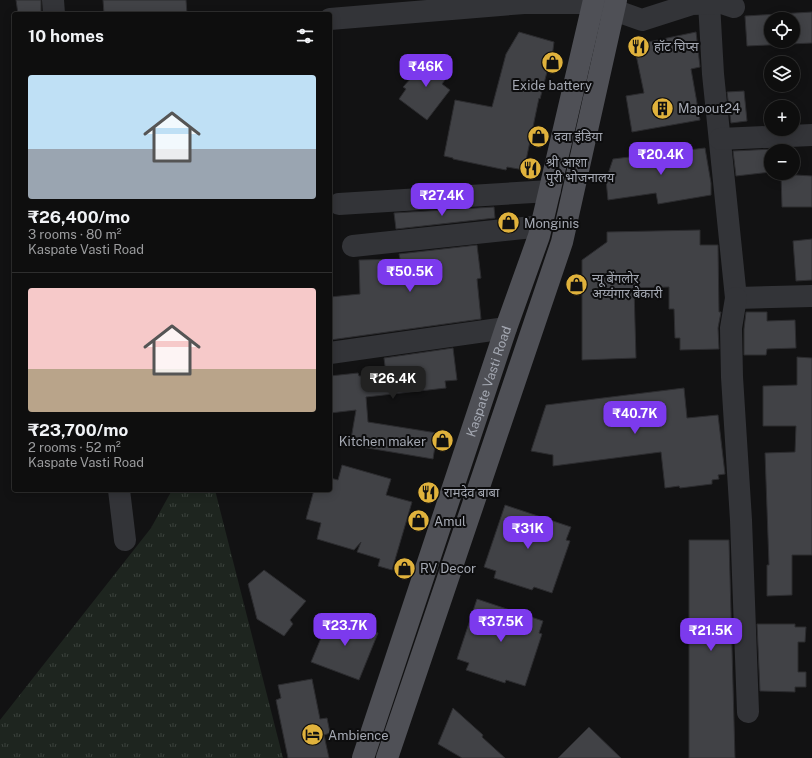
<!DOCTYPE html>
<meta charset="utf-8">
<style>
body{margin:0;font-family:"Public Sans","Noto Sans Devanagari",sans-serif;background:#171717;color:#f1f3f6;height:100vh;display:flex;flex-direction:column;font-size:15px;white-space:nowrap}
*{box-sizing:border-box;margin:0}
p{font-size:13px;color:#9b9c9e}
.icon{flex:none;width:22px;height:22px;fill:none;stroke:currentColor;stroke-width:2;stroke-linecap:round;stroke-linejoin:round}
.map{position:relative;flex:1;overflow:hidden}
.details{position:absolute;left:12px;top:12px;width:320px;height:480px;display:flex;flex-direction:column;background:#0e0e0e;border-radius:4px;box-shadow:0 2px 10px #0003,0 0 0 1px #2e2e2e}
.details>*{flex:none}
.tools{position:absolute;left:764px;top:12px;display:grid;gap:8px}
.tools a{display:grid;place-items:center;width:36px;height:36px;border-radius:50%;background:#0e0e0e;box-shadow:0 2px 10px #0003,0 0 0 1px #2e2e2e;font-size:20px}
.price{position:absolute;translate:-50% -34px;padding:0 9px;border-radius:8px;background:#7c3aed;color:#fff;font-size:13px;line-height:26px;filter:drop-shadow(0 1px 2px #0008)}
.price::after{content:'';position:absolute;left:50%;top:24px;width:12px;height:9px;margin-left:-6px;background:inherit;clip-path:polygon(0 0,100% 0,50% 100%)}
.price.selected{background:#222;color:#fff}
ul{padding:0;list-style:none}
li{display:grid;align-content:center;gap:8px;height:212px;padding:0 16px}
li+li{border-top:1px solid #2e2e2e}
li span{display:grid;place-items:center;height:124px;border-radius:4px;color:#555}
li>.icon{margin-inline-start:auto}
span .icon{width:72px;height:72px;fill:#fffc;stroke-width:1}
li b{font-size:17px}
h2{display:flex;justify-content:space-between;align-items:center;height:48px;padding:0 16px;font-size:17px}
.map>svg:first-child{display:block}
</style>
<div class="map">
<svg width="812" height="758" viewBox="0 0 812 758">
<defs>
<pattern id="grass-tufts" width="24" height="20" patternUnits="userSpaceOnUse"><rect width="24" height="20" fill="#1e251f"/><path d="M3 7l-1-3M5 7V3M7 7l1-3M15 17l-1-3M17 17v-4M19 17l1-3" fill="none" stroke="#3c423d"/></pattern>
</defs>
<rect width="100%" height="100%" fill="#121213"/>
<path fill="url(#grass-tufts)" d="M172 490H215L283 758H0V720L151 528Z"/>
<g fill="#414246" stroke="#2c2c2f" fill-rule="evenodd">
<path d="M16 0H41V14H18Z"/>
<path d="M103 0H186L187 14H104Z"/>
<path d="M812 12V43L747 46 745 16ZM771 19H793V41H771Z"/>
<path d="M519 32 554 42 551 65 549 64 540 99 539 98 524 170 507 167 506 170 453 159V158L444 156 455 100 492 107 506 54Z"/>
<path d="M696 32 700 67 691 69 700 120 632 132 626 96 644 93 634 45Z"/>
<path d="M426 55 450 73 442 84 450 90 427 120 399 99 406 89 403 87 412 77 410 76Z"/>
<path d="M744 91 747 121 731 123 727 92Z"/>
<path d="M705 148 711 183V195L658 204 656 193 608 200 606 180 613 159Z"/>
<path d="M774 149 775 151H771V172L736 176 733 151Z"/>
<path d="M781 174 812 176V207H782Z"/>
<path d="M494 207 495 218 396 229 394 213Z"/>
<path d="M700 230V245H718L719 312H721L718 328 719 349 680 350V338H675L674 309H669V287L634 288 636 358 582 360V260L607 242V232Z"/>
<path d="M812 239V280L796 281 793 241Z"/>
<path d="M477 245 481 278 477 279 481 319 330 340V297L360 294 359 260 400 259 399 254Z"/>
<path d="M746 312H767V321L795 320 796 348 767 349 766 355H744V329Z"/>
<path d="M453 348 457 380 445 381 446 388 366 397 368 422 437 433 433 459 350 445 356 410 330 413V376L358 373 359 376 386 374 384 358Z"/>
<path d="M797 357 812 358V555H792V595L767 596V565H769L765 453 795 452 796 426H763V386L797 385Z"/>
<path d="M684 388 687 418 718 415 725 474 718 475 719 479 712 480V484L680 488 679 486 665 488 661 452 553 466V455L531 451 546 405Z"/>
<path d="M342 465 391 479 386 495 412 502 392 570 378 566 380 559 357 552 361 542 354 550 317 539 321 523 306 519 314 490H330V478L338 480Z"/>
<path d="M505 505 571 527 566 540 570 541 552 593 534 587 532 590 494 578 496 571 484 567Z"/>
<path d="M689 540H729L735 758H689Z"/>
<path d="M264 570 306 601 290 620 293 624 284 636 257 619 248 584Z"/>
<path d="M477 599 543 621 539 633 542 634 525 686 506 680 505 683 466 670 469 663 457 659Z"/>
<path d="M331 614 351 622 353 619 369 626 368 629 378 633 359 680 311 662Z"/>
<path d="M757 624H795V627H806L805 642H798V672H806V687H795V692L760 691Z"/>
<path d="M312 679 320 719 327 718 330 733 324 735 329 758H288L276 700 281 698 278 685Z"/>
<path d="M453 708 483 735 482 737 505 758H462L438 744Z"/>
<path d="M589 727 621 758H558Z"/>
</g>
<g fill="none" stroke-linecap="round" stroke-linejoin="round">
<g stroke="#333438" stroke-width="22">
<path d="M53 0 54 14"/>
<path d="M709 3 713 74 736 298 812 296"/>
<path d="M330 19 524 3H594L642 20 692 4 722 3 734 7"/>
<path d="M720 139 812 135"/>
<path d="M339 204 550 191"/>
<path d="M353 246 542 226"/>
<path d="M736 298 731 328 732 377 741 520 748 712"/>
<path d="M330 353 506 328"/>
<path d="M119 490 125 540"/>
</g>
<g stroke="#4f5056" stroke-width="22">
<path id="s1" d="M363 758 506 328 539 236 594 0"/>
<path d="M387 758 562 242 616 0"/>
</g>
</g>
<defs>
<symbol id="restaurant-disc" viewBox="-11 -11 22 22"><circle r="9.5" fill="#e0b23c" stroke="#0d0d0e"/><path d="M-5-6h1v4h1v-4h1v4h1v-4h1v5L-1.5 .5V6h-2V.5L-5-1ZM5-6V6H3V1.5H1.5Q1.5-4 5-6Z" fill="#111"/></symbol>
<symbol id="shop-disc" viewBox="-11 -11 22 22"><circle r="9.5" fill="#e0b23c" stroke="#0d0d0e"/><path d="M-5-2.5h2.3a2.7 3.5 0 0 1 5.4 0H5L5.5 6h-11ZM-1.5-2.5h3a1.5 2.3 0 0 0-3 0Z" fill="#111"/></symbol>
<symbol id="building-disc" viewBox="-11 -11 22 22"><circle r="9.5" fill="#e0b23c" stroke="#0d0d0e"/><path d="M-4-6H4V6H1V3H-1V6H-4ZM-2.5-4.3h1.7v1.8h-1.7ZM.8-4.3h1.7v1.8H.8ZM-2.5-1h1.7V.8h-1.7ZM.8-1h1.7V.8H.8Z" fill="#111"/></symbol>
<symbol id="hotel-disc" viewBox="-11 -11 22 22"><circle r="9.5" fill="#e0b23c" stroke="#0d0d0e"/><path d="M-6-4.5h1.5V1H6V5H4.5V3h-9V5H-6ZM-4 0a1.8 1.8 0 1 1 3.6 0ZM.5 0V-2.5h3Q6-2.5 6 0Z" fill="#111"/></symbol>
</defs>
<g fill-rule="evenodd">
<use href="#restaurant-disc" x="626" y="34" width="25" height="25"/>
<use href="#shop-disc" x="540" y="50" width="25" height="25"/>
<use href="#building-disc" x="650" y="96" width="25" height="25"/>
<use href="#shop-disc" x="526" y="124" width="25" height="25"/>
<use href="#restaurant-disc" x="518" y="156" width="25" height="25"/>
<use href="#shop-disc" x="496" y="210" width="25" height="25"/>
<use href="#shop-disc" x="564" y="272" width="25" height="25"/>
<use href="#shop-disc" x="430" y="428" width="25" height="25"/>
<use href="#restaurant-disc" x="416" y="480" width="25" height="25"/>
<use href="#shop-disc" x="406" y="508" width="25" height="25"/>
<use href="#shop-disc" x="392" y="556" width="25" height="25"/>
<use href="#hotel-disc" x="300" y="722" width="25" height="25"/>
</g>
<g text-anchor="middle" stroke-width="4" stroke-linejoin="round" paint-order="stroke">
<g font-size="13" fill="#a4a8b2" stroke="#0d0d0e" text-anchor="start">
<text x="654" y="51">हॉट चिप्स</text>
<text x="552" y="90" text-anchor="middle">Exide battery</text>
<text x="678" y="113">Mapout24</text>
<text x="554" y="141">दवा इंडिया</text>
<text x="546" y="167">श्री आशा<tspan x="546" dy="15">पुरी भोजनालय</tspan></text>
<text x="524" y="228">Monginis</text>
<text x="592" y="283">न्यू बेंगलोर<tspan x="592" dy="15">अय्यंगार बेकारी</tspan></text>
<text x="426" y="446" text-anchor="end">Kitchen maker</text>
<text x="444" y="497">रामदेव बाबा</text>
<text x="434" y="526">Amul</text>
<text x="420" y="573">RV Decor</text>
<text x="328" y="740">Ambience</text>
</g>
<g font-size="13" fill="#a4a8b2" stroke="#0d0d0e">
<text dy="5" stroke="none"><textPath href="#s1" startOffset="397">Kaspate Vasti Road</textPath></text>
</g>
</g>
</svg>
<div class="tools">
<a><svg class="icon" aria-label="locate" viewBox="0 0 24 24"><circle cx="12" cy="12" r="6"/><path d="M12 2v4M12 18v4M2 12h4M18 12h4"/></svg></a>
<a><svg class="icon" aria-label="layers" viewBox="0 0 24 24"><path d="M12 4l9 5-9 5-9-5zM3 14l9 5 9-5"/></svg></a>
<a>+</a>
<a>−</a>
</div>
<b class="price" style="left:426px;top:88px">₹46K</b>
<b class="price" style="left:661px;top:176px">₹20.4K</b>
<b class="price" style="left:442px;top:217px">₹27.4K</b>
<b class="price" style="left:410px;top:293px">₹50.5K</b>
<b class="price selected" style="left:393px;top:400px">₹26.4K</b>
<b class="price" style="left:635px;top:435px">₹40.7K</b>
<b class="price" style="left:528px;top:550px">₹31K</b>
<b class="price" style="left:501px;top:643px">₹37.5K</b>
<b class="price" style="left:345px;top:647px">₹23.7K</b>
<b class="price" style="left:711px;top:652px">₹21.5K</b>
<section class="details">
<h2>10 homes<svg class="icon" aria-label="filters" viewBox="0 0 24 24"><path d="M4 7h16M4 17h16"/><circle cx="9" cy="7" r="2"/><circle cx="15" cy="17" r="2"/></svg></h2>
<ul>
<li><span style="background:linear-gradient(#bfe0f5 60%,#9aa5b1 0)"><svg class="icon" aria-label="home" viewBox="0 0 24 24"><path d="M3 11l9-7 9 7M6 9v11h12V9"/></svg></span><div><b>₹26,400/mo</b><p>3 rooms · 80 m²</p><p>Kaspate Vasti Road</p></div></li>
<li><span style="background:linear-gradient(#f6c9c9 65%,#b9a48a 0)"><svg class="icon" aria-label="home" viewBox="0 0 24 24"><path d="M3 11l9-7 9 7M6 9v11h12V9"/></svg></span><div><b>₹23,700/mo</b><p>2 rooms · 52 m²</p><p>Kaspate Vasti Road</p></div></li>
</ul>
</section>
</div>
